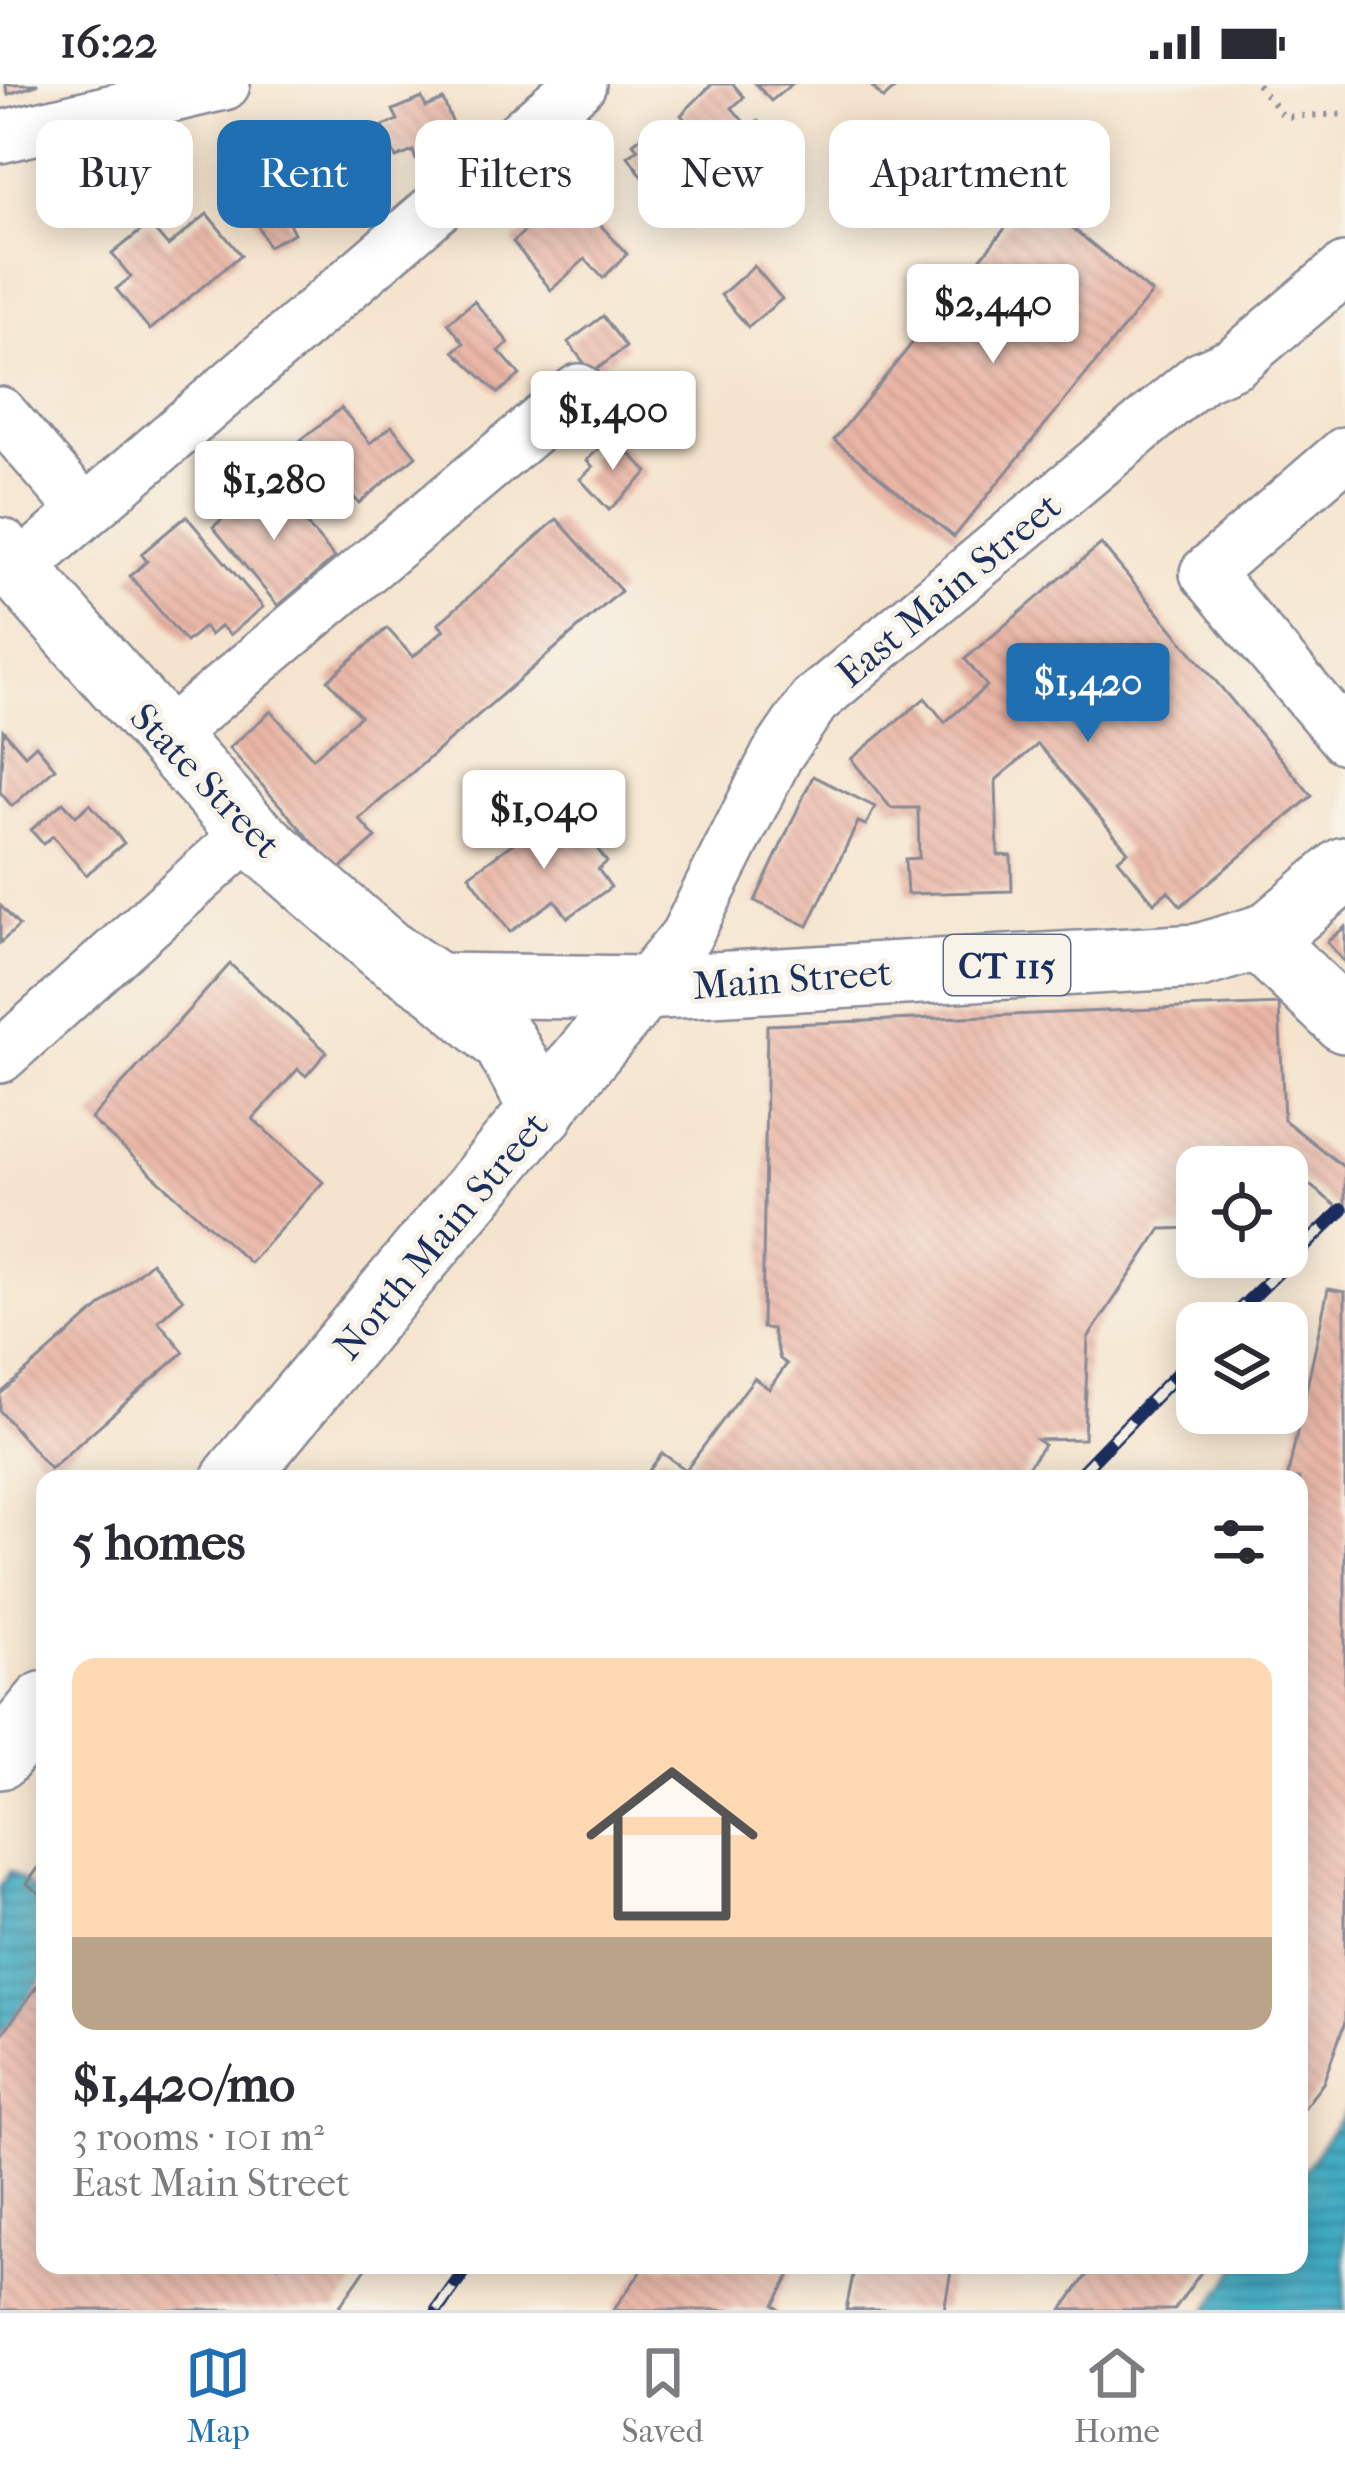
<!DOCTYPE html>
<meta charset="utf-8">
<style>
body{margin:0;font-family:"IM FELL French Canon",serif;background:#f7f7f7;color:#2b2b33;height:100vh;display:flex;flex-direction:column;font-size:45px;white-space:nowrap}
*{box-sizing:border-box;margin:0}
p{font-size:39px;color:#7c7c81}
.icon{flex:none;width:66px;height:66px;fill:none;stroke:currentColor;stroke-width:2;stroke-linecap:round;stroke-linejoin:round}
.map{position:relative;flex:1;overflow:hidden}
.side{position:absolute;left:36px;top:1386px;width:1272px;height:804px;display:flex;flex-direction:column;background:#fff;border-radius:24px;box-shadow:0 6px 30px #0003}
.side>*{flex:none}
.top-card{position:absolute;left:36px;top:36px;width:1275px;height:108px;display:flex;gap:24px}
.buttons{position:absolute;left:1176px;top:1062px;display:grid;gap:24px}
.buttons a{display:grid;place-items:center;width:132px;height:132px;border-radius:24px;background:#fff;box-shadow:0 6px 30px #0003;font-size:60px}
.price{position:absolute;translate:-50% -102px;padding:0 27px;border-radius:12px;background:#fff;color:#222;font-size:39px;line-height:78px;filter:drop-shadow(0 3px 6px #0008)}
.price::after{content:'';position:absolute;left:50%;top:72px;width:36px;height:27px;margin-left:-18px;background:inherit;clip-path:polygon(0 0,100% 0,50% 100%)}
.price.on{background:#1f6fb2;color:#fff}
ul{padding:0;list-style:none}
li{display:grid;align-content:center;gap:24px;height:636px;padding:0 36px}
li+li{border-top:3px solid #e1e1e2}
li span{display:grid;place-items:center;height:372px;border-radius:24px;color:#555}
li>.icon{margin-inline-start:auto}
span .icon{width:216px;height:216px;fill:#fffc;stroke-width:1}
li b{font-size:51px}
h2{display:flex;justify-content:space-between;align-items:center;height:144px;padding:0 36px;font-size:51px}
.chip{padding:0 42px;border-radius:24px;background:#fff;box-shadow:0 6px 30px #0003;font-size:42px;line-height:108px}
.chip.on{background:#1f6fb2;color:#fff}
.status{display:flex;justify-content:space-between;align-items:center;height:84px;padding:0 60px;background:#fff;direction:ltr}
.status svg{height:33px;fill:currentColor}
.tabs{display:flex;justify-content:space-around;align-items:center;height:168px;border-top:3px solid #e1e1e2;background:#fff;font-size:33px;color:#7c7c81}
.tabs a{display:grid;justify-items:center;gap:6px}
.tabs .on{color:#1f6fb2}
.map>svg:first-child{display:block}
</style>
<div class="status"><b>16:22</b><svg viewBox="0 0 49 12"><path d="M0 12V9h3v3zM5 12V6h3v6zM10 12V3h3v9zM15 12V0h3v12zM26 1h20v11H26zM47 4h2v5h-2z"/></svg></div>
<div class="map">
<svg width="1345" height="2226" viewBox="0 0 1345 2226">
<defs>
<pattern id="water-rules" width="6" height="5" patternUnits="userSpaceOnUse" patternTransform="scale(3)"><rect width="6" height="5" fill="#43acc2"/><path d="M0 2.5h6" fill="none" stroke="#378ca1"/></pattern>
<pattern id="building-back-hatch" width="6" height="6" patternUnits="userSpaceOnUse" patternTransform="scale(3)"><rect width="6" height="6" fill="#eab6a6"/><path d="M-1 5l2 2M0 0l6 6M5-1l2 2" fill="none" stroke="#c89d91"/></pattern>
</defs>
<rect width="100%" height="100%" fill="#f7f3e8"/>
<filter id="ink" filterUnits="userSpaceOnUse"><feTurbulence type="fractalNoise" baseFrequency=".00833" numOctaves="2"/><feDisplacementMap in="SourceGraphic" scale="24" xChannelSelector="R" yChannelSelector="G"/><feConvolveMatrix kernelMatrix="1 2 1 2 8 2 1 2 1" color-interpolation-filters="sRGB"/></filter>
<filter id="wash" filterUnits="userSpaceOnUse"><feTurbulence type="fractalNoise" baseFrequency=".004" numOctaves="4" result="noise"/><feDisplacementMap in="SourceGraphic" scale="48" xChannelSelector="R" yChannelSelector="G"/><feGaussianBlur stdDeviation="2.7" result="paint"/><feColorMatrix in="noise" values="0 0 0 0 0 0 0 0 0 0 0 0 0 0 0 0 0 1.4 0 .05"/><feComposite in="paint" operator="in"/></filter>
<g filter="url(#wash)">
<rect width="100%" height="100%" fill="#f5e4cd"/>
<g fill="url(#water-rules)" stroke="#2f6e90" stroke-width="3">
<path d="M10 1787 45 1813V1891L0 1953V1803Z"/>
<path d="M1345 2027V2226H1208L1239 2181H1299V2094Z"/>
</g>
<g id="blocks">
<g fill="url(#building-back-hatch)">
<path d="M5 0H37V1L8 10Z"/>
<path d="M712 0H733L744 13 732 24 749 44 758 37 771 53 762 60 767 67 733 95 681 31Z"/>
<path d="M756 0H792L771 17Z"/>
<path d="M870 0H900L883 15Z"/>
<path d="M422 14 426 23 443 16 456 47 441 54 445 64 416 76 413 67 396 74 383 42 398 36 393 26Z"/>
<path d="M672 41 710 94 690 108 679 93 655 110 628 72 638 65 633 59 649 47 654 53Z"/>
<path d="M316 49 344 104 286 133 294 149 268 162 234 93 292 73 287 63Z"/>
<path d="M1032 111 1152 209 954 453 834 356Z"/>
<path d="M585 124 627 170 603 194 585 175 551 206 513 158 545 128 561 146Z"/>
<path d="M207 130 241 171 150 246 116 205 131 193 112 170 149 140 168 162Z"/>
<path d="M754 182 782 215 748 243 721 211Z"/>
<path d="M474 217 509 259 499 267 520 291 498 309 454 267 464 259 448 239Z"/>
<path d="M603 232 626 263 592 289 568 258Z"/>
<path d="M341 324 370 359 392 342 416 372 359 419 301 356Z"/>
<path d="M612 352 648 388 609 426 580 395 593 383 587 376Z"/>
<path d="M269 396 335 474 278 522 213 443Z"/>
<path d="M186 432 263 523 230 551 221 542 210 551 204 543 186 558 130 492 147 477 141 470Z"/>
<path d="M557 435 621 507 359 735 376 754 338 787 229 664 271 627 313 674 360 632 328 596 387 544 413 573 444 546 438 540Z"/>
<path d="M1101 460 1312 712 1181 822 1168 807 1154 819 1118 775 1128 767 1038 660 996 696 998 771 1011 772 1012 807 907 810 905 775 919 774 918 724H891L851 675 925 614 945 638 987 602 965 575Z"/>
<path d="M3 646 25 671 36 661 55 684 12 722 0 708Z"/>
<path d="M813 692 875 723 866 741 858 738 808 842 755 817Z"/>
<path d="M63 718 76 732 90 720 124 759 86 791 53 752 43 760 31 746Z"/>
<path d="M566 721 607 778 598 785 611 803 568 834 555 816 510 848 469 791Z"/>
<path d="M0 821 19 842 0 859Z"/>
<path d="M1345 843V879L1327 858Z"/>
<path d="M230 880 327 968 306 992 298 985 253 1035 323 1098 250 1179 91 1035Z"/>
<path d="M1279 920 1284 1036 1345 1084V1129L1287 1083H1197V1144L1161 1145 1088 1254 1084 1355 1037 1356 1044 1361 1019 1395H643L662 1369 686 1386 754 1294 769 1305 787 1280 780 1275 772 1245 762 1244 767 941Z"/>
<path d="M151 1178 183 1215 158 1237 184 1268 50 1385 0 1327V1310Z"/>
<path d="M1328 1205 1345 1208V1938L1323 1999 1299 2031V1395H1287Z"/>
<path d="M45 1774V1813L27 1800Z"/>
<path d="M45 1891V2181H368L337 2226H0V1953Z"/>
<path d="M646 2181H796L774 2221 780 2226H613Z"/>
<path d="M855 2181H952L944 2226H846Z"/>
<path d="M1094 2181H1193L1202 2187 1174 2226H1062Z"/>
</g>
</g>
</g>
<g filter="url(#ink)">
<use href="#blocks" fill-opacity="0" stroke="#888a96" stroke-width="3"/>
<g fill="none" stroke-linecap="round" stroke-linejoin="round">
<defs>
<g id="minor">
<path d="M0 53 224 0"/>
<path d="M0 329 85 427"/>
<path d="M1345 369 1206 489 1345 654"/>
<path d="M18 486 580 0"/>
<path d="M163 655 579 306"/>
<path d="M643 904 686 852 777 671 814 617 1201 293 1235 278 1345 185"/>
<path d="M0 973 250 748"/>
</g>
<g id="major">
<path d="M0 466 250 748 386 867 437 901 643 904 1199 872 1268 851 1345 785"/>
<path d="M1258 854 1345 937"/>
<path d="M437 901 505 959 543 1028"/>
<path d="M234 1395 643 904"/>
<path d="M0 1673 45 1619"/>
</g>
</defs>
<use href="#minor" stroke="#888a96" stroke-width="56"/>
<use href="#major" stroke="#888a96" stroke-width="68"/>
<path stroke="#888a96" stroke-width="6" stroke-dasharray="3 9" stroke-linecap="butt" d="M1257 0 1284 33 1345 30"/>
<use href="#minor" stroke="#fff" stroke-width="51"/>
<use href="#major" stroke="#fff" stroke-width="63"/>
<defs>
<g id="rail">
<path d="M1226 1239 1342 1126"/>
<path d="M1075 1395 1197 1269"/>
<path d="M437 2226 469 2181"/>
</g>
</defs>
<use href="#rail" stroke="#1b2f5e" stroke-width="14"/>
<use href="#rail" stroke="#f7f3e8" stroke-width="9" stroke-dasharray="27" stroke-linecap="butt"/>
</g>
</g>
<g text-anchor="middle" stroke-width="10" stroke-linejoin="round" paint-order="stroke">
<rect fill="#f7f3e8" stroke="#5d6a87" stroke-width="3" x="944" y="851" width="126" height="60" rx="9"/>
<g font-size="36" font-weight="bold" fill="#1b2f5e">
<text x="1007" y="894">CT 115</text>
</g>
<g font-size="39" fill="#1b2f5e" stroke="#f7f3e8">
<text transform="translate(948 505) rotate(-40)" y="14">East Main Street</text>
<text transform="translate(206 696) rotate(46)" y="14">State Street</text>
<text transform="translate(792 894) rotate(-4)" y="14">Main Street</text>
<text transform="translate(440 1151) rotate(-50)" y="14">North Main Street</text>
</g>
</g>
</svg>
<div class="buttons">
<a><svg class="icon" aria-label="locate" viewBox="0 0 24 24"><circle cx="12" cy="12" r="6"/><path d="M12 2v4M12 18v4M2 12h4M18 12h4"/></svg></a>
<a><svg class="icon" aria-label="layers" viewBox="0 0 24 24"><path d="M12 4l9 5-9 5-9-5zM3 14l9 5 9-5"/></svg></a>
</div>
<b class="price" style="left:993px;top:282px">$2,440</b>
<b class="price" style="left:613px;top:389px">$1,400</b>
<b class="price" style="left:274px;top:459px">$1,280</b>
<b class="price on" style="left:1088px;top:661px">$1,420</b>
<b class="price" style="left:544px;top:788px">$1,040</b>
<div class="top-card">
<a class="chip">Buy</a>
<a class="chip on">Rent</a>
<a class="chip">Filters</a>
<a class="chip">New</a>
<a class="chip">Apartment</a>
</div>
<section class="side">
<h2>5 homes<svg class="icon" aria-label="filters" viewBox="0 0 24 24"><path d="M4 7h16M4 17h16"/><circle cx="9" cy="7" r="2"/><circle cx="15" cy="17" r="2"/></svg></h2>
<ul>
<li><span style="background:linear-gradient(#ffd9b3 75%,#b9a48a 0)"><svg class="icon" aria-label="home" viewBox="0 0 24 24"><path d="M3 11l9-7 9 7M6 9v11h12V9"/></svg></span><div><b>$1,420/mo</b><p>3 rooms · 101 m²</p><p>East Main Street</p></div></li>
</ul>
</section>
</div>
<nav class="tabs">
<a class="on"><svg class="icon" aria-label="map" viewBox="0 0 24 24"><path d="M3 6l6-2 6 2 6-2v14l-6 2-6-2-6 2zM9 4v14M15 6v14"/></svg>Map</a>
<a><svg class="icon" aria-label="saved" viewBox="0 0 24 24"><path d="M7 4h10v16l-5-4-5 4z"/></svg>Saved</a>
<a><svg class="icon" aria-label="home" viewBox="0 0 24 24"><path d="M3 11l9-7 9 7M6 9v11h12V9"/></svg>Home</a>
</nav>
